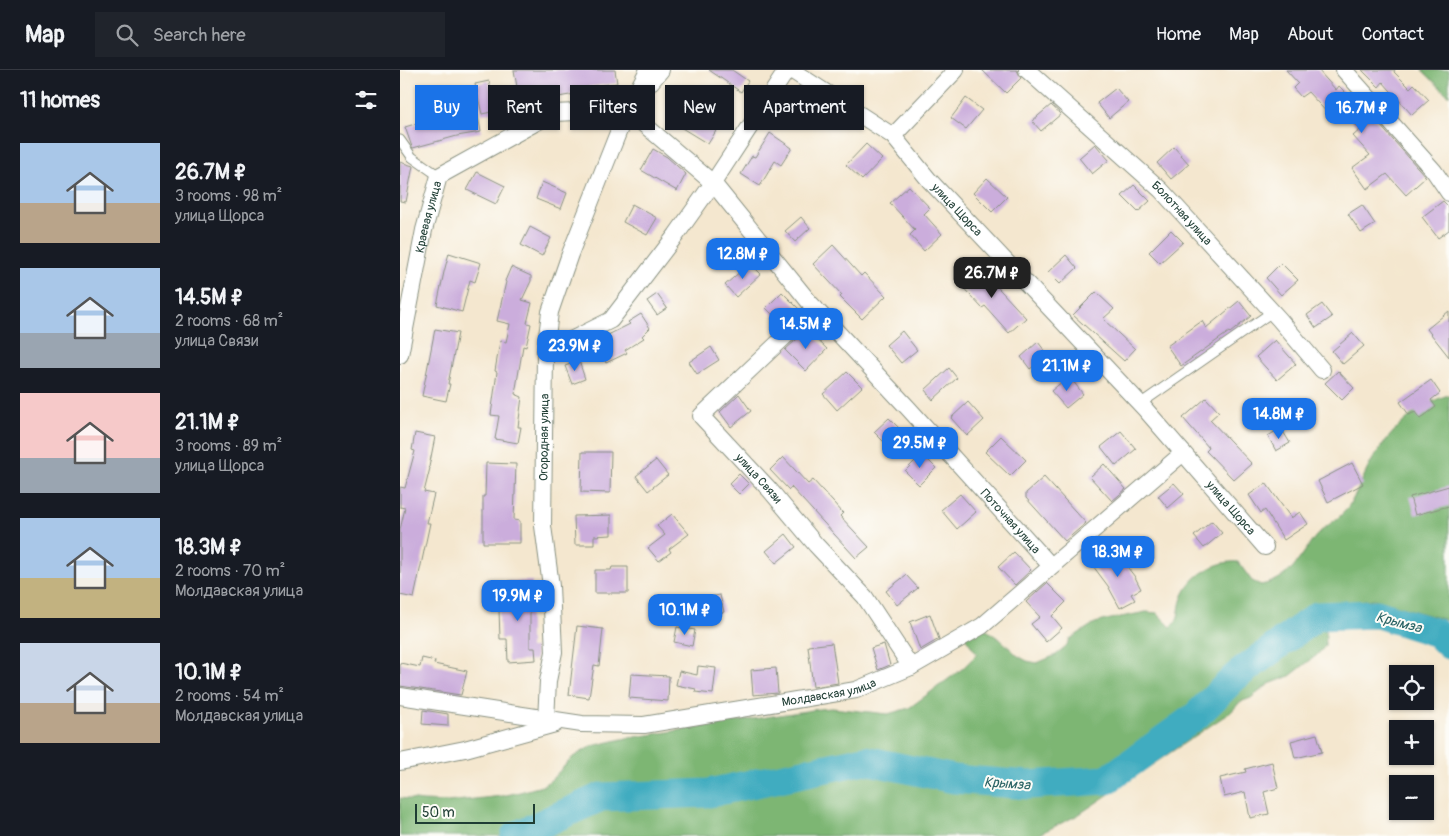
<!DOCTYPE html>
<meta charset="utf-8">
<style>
body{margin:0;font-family:Pangolin,sans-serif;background:#20242c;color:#f1f3f6;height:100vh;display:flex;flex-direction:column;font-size:19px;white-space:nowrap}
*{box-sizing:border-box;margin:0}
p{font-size:16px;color:#9ea1a6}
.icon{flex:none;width:28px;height:28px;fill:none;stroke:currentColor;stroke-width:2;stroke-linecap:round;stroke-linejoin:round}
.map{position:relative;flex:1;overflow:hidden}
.sheet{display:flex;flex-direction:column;background:#171b24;width:400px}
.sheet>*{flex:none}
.guide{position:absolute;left:15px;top:15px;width:475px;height:45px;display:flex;gap:10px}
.controls{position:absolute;left:989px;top:595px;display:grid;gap:10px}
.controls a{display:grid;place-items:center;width:45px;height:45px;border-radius:0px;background:#171b24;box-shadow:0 1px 4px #0004;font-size:25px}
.scale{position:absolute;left:15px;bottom:12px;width:120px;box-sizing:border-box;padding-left:5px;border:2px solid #1f3d34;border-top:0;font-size:14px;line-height:18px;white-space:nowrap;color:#1f3d34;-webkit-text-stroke:4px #fdfcf7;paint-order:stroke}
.price{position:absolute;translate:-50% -42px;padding:0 11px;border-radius:10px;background:#1a73e8;color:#fff;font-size:16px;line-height:32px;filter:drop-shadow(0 1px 2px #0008)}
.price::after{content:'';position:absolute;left:50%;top:30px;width:15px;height:11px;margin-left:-8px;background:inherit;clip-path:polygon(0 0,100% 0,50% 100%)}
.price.active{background:#222;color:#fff}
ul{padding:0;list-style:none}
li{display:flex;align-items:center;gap:15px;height:125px;padding:0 20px}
li span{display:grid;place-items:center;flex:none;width:140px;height:100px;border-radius:0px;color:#555}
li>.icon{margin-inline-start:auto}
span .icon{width:60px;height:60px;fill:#fffc;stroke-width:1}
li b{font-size:21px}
h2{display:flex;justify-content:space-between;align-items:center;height:60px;padding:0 20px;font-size:21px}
.chip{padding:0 18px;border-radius:0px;background:#171b24;box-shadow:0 1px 4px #0004;font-size:18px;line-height:45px}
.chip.active{background:#1a73e8;color:#fff}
header{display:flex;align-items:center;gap:30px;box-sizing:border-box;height:70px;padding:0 25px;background:#171b24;border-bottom:1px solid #363941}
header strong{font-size:24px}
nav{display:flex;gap:28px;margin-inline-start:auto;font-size:18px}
.search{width:350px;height:45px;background:#20242c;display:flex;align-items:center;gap:12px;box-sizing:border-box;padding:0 18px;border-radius:0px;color:#9ea1a6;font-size:19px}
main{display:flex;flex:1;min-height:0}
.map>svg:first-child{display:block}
</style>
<header>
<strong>Map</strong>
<div class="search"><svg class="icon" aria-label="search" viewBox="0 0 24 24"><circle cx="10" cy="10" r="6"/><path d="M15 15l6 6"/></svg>Search here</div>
<nav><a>Home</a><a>Map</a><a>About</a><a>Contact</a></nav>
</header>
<main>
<section class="sheet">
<h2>11 homes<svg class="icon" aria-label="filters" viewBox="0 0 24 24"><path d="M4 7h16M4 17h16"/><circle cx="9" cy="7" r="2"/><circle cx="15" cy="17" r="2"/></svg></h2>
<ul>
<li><span style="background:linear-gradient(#a9c7e8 60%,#b9a48a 0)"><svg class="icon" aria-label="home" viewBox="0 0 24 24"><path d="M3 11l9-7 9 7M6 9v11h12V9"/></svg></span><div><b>26.7M ₽</b><p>3 rooms · 98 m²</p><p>улица Щорса</p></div></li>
<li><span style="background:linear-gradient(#a9c7e8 65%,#9aa5b1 0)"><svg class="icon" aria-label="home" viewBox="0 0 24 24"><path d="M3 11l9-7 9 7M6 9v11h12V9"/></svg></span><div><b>14.5M ₽</b><p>2 rooms · 68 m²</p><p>улица Связи</p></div></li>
<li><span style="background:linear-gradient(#f6c9c9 65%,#9aa5b1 0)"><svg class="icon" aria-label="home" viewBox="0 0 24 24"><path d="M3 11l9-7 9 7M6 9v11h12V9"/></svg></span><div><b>21.1M ₽</b><p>3 rooms · 89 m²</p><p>улица Щорса</p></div></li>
<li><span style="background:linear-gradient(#a9c7e8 60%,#c2b280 0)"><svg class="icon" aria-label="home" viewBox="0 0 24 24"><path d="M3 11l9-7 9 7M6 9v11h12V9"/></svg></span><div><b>18.3M ₽</b><p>2 rooms · 70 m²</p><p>Молдавская улица</p></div></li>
<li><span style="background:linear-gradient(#c9d6e8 60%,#b9a48a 0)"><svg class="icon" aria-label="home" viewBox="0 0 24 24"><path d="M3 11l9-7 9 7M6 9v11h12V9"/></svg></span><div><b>10.1M ₽</b><p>2 rooms · 54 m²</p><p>Молдавская улица</p></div></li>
</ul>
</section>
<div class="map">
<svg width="1049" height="766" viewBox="0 0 1049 766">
<rect width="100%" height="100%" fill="#fdfcf7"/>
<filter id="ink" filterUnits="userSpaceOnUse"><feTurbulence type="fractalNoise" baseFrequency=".02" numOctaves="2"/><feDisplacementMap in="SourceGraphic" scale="10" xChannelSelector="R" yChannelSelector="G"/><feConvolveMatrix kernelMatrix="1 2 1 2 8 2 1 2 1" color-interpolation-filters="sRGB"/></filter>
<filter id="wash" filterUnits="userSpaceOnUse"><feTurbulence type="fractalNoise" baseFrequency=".0096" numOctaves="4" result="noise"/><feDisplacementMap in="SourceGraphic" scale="20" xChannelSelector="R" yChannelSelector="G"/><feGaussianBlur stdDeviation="1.12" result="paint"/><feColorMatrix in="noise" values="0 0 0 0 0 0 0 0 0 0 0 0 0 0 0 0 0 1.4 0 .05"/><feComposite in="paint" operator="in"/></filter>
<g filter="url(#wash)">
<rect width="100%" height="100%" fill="#f4e7cf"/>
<g fill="#7db673" stroke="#4e7a54">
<path d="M1022 0H1049V26Z"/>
<path d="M1049 325V551L974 529 919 536 917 546 924 554 926 564 925 576 917 585 890 606 869 614 851 628 840 632 832 641 678 745 635 766H0V728L23 731 47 732 102 726 120 722 142 716 151 710 173 687 192 676 222 669 419 639 432 638 488 644 509 638 562 599 577 584 565 567 570 548 602 571 618 586 627 591 637 593 656 585 665 578 670 569 695 553 706 550 746 542 757 543 771 557C782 546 777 541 782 528 790 506 816 490 838 492L852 511 861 515C891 509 899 488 916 466 924 456 937 451 945 441 956 427 962 409 970 394 985 366 1018 333 1049 325Z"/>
</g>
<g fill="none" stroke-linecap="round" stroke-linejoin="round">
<path stroke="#41acc0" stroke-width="29" d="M115 766 201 727 309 723 465 690 554 709 628 715 707 710 796 646 835 607 917 546 977 544 1037 563 1049 575"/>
</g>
<g id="blocks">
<g fill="#cbaddc">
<path d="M114 0H215L217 13 174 19 175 24 120 34Z"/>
<path d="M309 0H332L348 11 341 22Z"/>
<path d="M582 0H617L621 8 606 23Z"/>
<path d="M886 0H918L936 20 939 16 956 33 958 31 962 35 1026 107 1006 125 987 104 967 119 952 98 970 85 953 66 961 59 939 40 931 47 908 22 901 27 893 18 898 13Z"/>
<path d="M962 0H995L994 2 1010 18 1014 14 1029 30 1012 45 983 12 979 17Z"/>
<path d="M89 11 96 41 82 44 75 14Z"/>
<path d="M716 18 728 32 709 48 697 33Z"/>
<path d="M566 28 582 40 566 59 551 48Z"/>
<path d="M283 34 319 56 308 74 272 52Z"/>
<path d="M76 35 81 62 57 66 13 78 12 77 5 57 25 51 24 48 52 40Z"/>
<path d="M651 35 661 44 641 61 632 51Z"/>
<path d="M370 63 392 78 381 95 375 91 360 116 341 104 352 86 355 87Z"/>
<path d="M466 74 482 89 462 110 446 95Z"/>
<path d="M695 74 709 90 692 104 679 88Z"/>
<path d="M774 77 789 94 771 109 757 93Z"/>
<path d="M253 79 267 87 286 104 277 121 241 100Z"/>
<path d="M0 92 13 96 6 132 0 131Z"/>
<path d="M77 102 105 116 96 134 67 120Z"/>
<path d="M587 108 607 127 592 142 573 123Z"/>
<path d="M142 112 167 123 161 139 136 129Z"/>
<path d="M734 115 750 131 738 142 722 126Z"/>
<path d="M509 116 530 138 524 144 542 164 524 181 510 165 515 160 490 133Z"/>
<path d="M1043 131 1049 137V160L1038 168 1022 147Z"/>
<path d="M232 134 257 148 247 165 223 152Z"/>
<path d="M962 135 975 154 961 163 948 144Z"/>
<path d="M401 147 410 158 395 172 385 161Z"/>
<path d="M130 157 151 168 142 186 121 175Z"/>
<path d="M771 160 783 172 760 193 749 182Z"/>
<path d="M433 175 461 206 464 203 486 226 462 249 440 227 442 225 413 194Z"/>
<path d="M49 183 81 193 75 212 70 210 62 242 37 235 44 202Z"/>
<path d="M666 185 677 198 660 214 648 202Z"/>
<path d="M350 193 361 204 336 227 325 215Z"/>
<path d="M881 193 898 210 881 225 866 208Z"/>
<path d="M577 195 626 248 609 263 585 236 582 238 558 212Z"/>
<path d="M111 197 131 206V211L122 230 132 233 127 253 131 254 126 277 123 276 115 324 122 327 118 357H121L118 373 95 369 99 346 91 345 97 302 95 301 100 271 106 272 110 254 97 251 106 212 105 211Z"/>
<path d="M382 222 399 239 383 255 366 238Z"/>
<path d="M696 222 714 239 703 249 735 279 724 291 673 245Z"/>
<path d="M257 224 267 238 257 245 247 231Z"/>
<path d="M839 231 851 246 830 263 829 262 781 296 767 276 802 251 806 258Z"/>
<path d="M922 234 932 247 916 258 907 245Z"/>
<path d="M1049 241V287L1027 259Z"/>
<path d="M241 244 250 258 242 266 244 268 225 280 227 283 206 293 196 271 230 254 228 252Z"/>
<path d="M35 259 58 263 48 314H50L46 331 22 326Z"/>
<path d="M407 260 427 279 406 301 385 280Z"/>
<path d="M502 261 517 280 501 293 486 275Z"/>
<path d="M953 263 964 276 943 294 932 281Z"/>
<path d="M875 270 896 294 877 310 856 287Z"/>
<path d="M638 272 648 285 630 299 621 287Z"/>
<path d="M311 277 319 290 297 304 289 292Z"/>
<path d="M179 291 185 309 172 314 165 296Z"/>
<path d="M549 298 557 308 533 330 525 320Z"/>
<path d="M938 301 954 318 942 330 925 313Z"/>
<path d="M447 302 462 317 437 340 423 324Z"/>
<path d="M669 306 683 324 666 338 651 321Z"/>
<path d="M1031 310 1040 323 1031 330 1036 337 1020 349 1015 342 1009 345 1000 332Z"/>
<path d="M339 324 351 341 331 357 320 342Z"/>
<path d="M806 328 819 342 810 350 852 394 834 410 806 381 809 378 783 348Z"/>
<path d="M568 332 584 350 567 366 551 348Z"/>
<path d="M489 348 502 361 487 375 474 362Z"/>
<path d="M881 358 890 373 876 381 868 366Z"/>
<path d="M721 361 736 379 716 396 701 377Z"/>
<path d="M15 363 35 367 29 397 30 398 24 422 34 424 27 453H30L14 528 0 525V460L5 438 0 437V417L5 418 15 381 12 380Z"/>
<path d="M601 366 626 390 610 406 585 382Z"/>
<path d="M182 382H211L210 423 181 422Z"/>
<path d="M522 384 536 398 519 415 505 401Z"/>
<path d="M383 387 408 414 413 410 443 443 440 446 469 477 456 488 391 417 389 420 370 400Z"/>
<path d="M256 390 268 405 248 421 236 406Z"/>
<path d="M86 393 116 394 114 450 120 451V473H83V426H85Z"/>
<path d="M952 393 963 414 928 432 918 411Z"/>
<path d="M704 394 726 419 712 431 690 407Z"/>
<path d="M339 404 349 414 339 424 329 414Z"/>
<path d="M644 407 686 453 665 471 626 428V423Z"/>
<path d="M774 413 784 424 768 438 758 426Z"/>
<path d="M866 413 891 448 900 442 908 454 884 470 865 440 861 443 849 425Z"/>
<path d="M1049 416V436L1015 445 1010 427Z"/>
<path d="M560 424 576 442 557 459 541 440Z"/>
<path d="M272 444 289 464 269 479 271 482 259 491 248 478 265 465 257 456Z"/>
<path d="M211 445V465L194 466V475H175L174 446Z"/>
<path d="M812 451 822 463 804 478 794 466Z"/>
<path d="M386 464 396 477 376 493 366 481Z"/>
<path d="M714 480 735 507 741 519 731 524 735 530 720 538 708 516 693 496Z"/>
<path d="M614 482 631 500 615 515 598 497Z"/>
<path d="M212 497H228V523H195V500H211Z"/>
<path d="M506 505 518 518 497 535 486 521Z"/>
<path d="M108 511H132L131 529H130V578H135L136 590 108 592 107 569H100L99 540 107 539Z"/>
<path d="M647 513 666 532 652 546 662 558 646 572 631 554 640 547 626 532Z"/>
<path d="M320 525 324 542 301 547 297 529Z"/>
<path d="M530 544 539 569 520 580 510 552Z"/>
<path d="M177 556 203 559 199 596 194 595 189 628 169 625Z"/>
<path d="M277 557 295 560 292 576 274 572Z"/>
<path d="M432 573 438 613 413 617 408 576Z"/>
<path d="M484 574 490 595 478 600 471 578Z"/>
<path d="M22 588 35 591 34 594 67 601 61 625 0 616V593L20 597Z"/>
<path d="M298 596 316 598 313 624 295 622 296 619 276 615 279 601 297 605Z"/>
<path d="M376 598 378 623 353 625 351 600Z"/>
<path d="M231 604 269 606 268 631 229 628Z"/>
<path d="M23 640 48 644V656L22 654Z"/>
<path d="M917 664 922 682 895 688 891 671Z"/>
<path d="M872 692 878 718 864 722 869 744 850 748 845 722 824 727 820 708 846 702 845 699Z"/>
</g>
</g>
</g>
<g filter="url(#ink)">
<use href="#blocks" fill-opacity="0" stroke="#8a9282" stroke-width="1"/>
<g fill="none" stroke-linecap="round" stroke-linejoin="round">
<defs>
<g id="lane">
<path d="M0 70 12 87 39 106"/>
<path d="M740 334 872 242"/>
</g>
<g id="street">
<path id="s1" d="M391 0 493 66 529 110 745 339 865 477"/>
<path id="s2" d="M627 0 761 120 879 249 922 300"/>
<path d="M944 0 1034 101 1049 123"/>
<path d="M245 19 261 0"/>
<path d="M493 66 556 0"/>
<path id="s3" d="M415 238 301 346 369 419 416 475 465 527 511 597"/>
<path id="s4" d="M145 283 150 242 170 184 227 40 313 113 410 233 509 339 651 496"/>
<path id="s5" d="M0 285 24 160 39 106 153 43 227 40 248 0"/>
<path id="s6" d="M0 626 162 651 182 654 244 655 456 620 511 597 582 556 783 383"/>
<path id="s7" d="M146 650 148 611 154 582 151 516 143 456 145 283 211 250 276 165 313 113 387 0"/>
<path d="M0 692 65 679 155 654"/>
</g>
</defs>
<use href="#lane" stroke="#8a9282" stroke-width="11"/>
<use href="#street" stroke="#8a9282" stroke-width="18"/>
<use href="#lane" stroke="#fff" stroke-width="9"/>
<use href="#street" stroke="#fff" stroke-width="16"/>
</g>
</g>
<g text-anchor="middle" stroke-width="4" stroke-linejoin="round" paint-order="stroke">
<g font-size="12" fill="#1f3d34" stroke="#fdfcf7">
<text dy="4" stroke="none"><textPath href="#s1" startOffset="219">улица Щорса</textPath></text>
<text dy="4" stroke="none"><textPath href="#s2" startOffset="211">Болотная улица</textPath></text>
<text dy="4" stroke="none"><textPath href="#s5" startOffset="141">Краевая улица</textPath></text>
<text dy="4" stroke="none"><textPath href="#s7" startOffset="284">Огородная улица</textPath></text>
<text dy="4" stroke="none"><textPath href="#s3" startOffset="242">улица Связи</textPath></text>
<text dy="4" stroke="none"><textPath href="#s1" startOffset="624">улица Щорса</textPath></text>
<text dy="4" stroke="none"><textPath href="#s4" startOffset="821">Поточная улица</textPath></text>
<text dy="4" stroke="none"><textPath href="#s6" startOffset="434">Молдавская улица</textPath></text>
</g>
<g font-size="14" font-style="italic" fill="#2b6465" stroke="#fdfcf7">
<text transform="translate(999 552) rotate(15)" y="5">Крымза</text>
<text transform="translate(607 713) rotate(4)" y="5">Крымза</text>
</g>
</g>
</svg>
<div class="controls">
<a><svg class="icon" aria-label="locate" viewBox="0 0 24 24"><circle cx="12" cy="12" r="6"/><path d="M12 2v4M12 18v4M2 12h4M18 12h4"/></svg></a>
<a>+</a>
<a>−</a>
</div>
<div class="scale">50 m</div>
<b class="price" style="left:962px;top:64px">16.7M ₽</b>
<b class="price" style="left:343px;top:210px">12.8M ₽</b>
<b class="price active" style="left:592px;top:229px">26.7M ₽</b>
<b class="price" style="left:406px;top:280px">14.5M ₽</b>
<b class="price" style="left:175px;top:302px">23.9M ₽</b>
<b class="price" style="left:667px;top:322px">21.1M ₽</b>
<b class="price" style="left:879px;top:370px">14.8M ₽</b>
<b class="price" style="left:520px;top:399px">29.5M ₽</b>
<b class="price" style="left:718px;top:508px">18.3M ₽</b>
<b class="price" style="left:118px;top:552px">19.9M ₽</b>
<b class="price" style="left:285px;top:566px">10.1M ₽</b>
<div class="guide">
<a class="chip active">Buy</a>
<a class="chip">Rent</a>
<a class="chip">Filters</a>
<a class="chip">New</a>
<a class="chip">Apartment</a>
</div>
</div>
</main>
